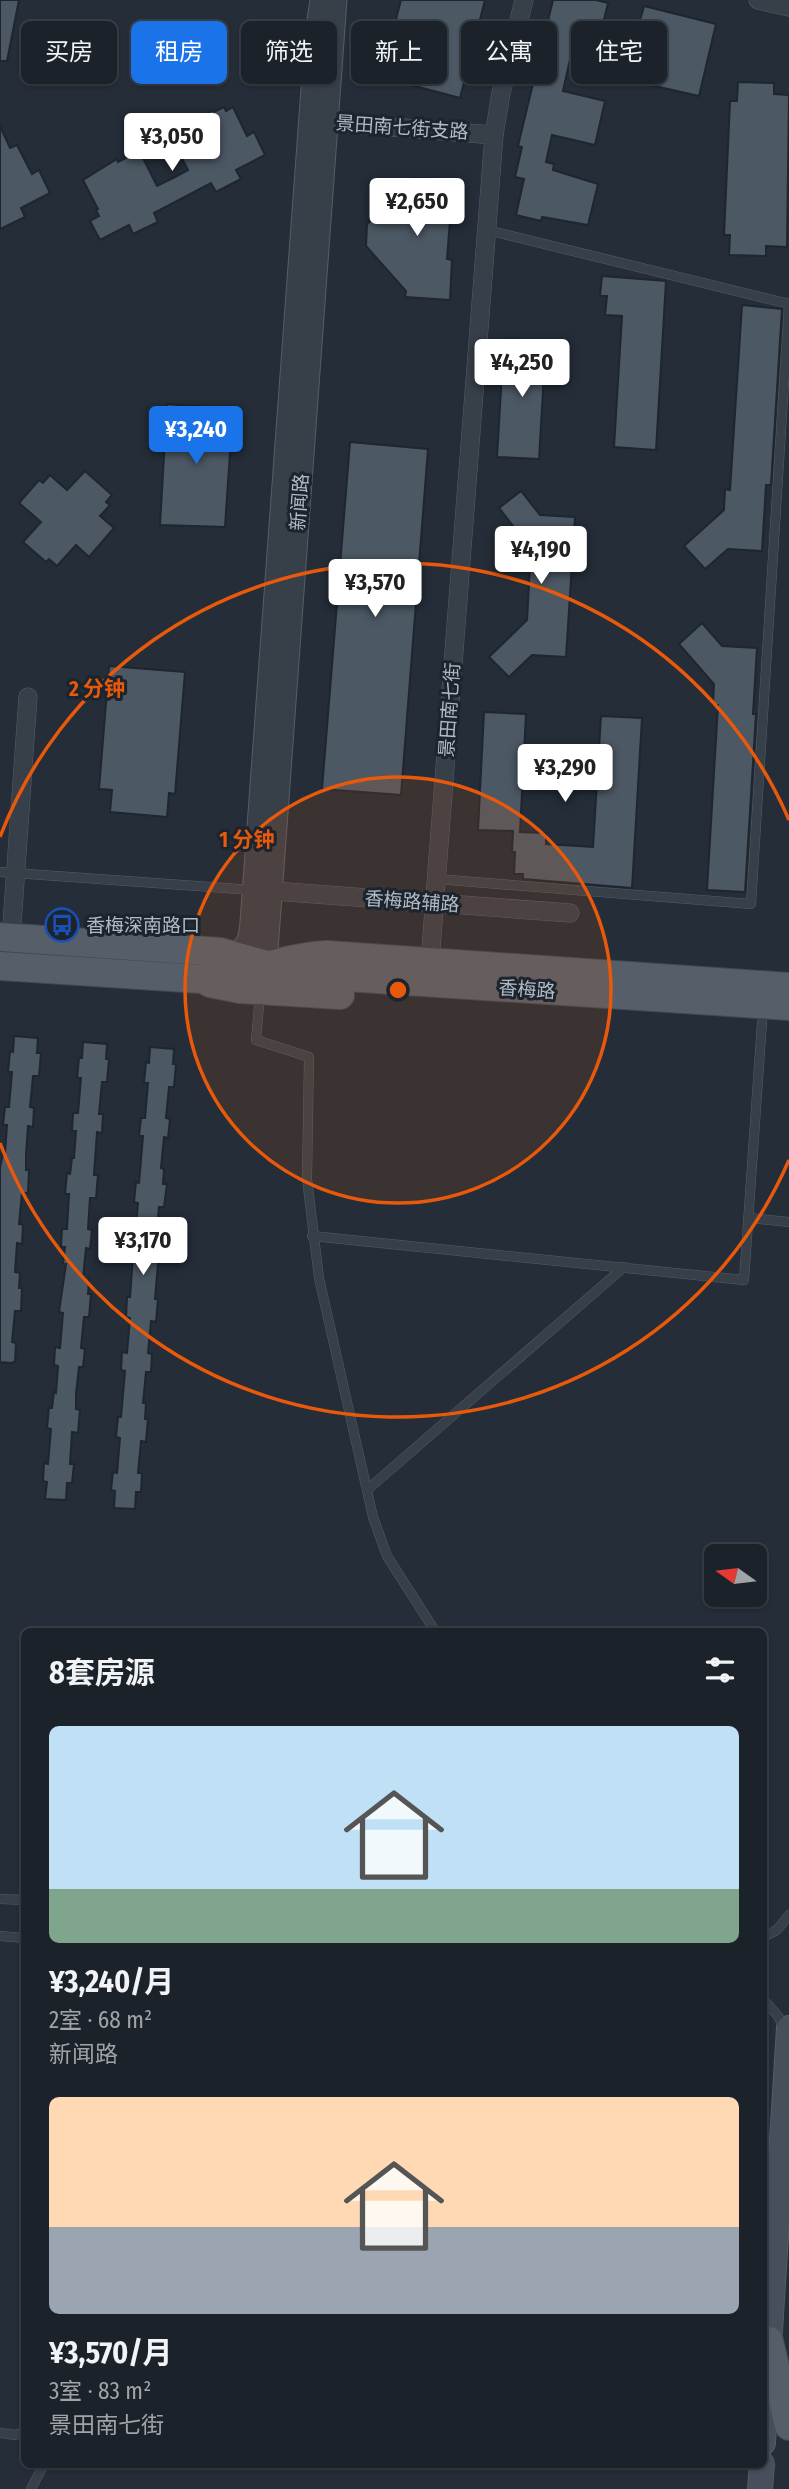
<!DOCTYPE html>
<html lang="zh">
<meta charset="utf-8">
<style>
body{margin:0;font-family:"Fira Sans Condensed","Noto Sans SC",sans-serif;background:#282f36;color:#f1f3f6;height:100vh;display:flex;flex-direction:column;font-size:26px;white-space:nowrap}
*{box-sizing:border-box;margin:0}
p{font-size:23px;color:#a0a4a8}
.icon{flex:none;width:38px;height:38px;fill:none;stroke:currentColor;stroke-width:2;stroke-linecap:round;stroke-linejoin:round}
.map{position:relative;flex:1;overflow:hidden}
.drawer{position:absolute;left:21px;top:1628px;width:746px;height:840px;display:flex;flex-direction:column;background:#1b222a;border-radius:10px;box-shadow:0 2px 5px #0004,0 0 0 2px #393f47}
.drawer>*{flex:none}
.guide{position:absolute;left:21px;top:21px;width:747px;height:63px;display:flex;gap:14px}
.needle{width:46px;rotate:284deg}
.buttons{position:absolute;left:704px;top:1544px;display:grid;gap:14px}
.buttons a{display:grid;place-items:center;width:63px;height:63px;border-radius:10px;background:#1b222a;box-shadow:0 2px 5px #0004,0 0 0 2px #393f47;font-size:35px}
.price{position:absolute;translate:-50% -60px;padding:0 16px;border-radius:7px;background:#fff;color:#222;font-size:23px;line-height:46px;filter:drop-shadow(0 2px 4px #0008)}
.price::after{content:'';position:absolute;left:50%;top:42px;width:21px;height:16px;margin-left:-10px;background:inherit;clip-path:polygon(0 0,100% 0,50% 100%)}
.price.active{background:#1a73e8;color:#fff}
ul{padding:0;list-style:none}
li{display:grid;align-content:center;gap:14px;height:371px;padding:0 28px}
li span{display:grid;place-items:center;height:217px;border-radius:10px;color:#555}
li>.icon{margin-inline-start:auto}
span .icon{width:126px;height:126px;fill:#fffc;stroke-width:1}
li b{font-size:30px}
h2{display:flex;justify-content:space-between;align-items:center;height:84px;padding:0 28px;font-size:30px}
.chip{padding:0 24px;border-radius:10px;background:#1b222a;box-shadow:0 2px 5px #0004,0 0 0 2px #393f47;font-size:24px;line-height:63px}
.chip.active{background:#1a73e8;color:#fff}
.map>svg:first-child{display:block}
</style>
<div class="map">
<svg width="789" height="2489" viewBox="0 0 789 2489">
<rect width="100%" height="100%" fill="#242d38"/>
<g fill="#4c5864" stroke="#1e262f" stroke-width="2">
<path d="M0 0H19L7 61H0Z"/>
<path d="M401 0H485L460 98 381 77Z"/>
<path d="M553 0H596L608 3 594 61 571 55 563 91 605 101 595 145 552 135 546 162 554 164 553 170 598 184 588 225 542 217 541 221 516 215 524 179 515 177 522 147 518 146Z"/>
<path d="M644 6 716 24 699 96 624 79Z"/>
<path d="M738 82 774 83V94L789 95 787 247 766 246V256L729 255 730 235H724L730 101H737Z"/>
<path d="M224 107 226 111 233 107 247 136 254 132 265 155 236 170 241 179 216 192 211 183 154 213 158 222 133 234 129 225 100 240 90 221 99 216 96 210 98 209 83 180 117 159 118 162 133 154 134 158 141 154 157 186 173 178 188 170 172 139 178 135 177 132 213 110 214 112Z"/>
<path d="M0 126 10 148 17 145 32 174 39 170 50 193 21 208 25 217 0 229Z"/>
<path d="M413 178 458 180 455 220H450L447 259 452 260 450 300 405 297 406 291 366 246 367 224 413 183Z"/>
<path d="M602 276 666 281 656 450 614 447 622 316 605 315 607 296H600Z"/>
<path d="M742 305 782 309 771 485H766L762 551 728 549 705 569 684 546 724 510 725 489 730 490Z"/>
<path d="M504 339 546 341 539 459 497 457Z"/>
<path d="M167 404 233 409 225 527 160 525Z"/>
<path d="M350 442 428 449 401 795 322 789Z"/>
<path d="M85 471 112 495 106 502 110 505 100 516 114 528 89 557 76 545 57 566 49 559 46 562 23 542 41 522 19 503 39 480 43 483 50 475 67 490Z"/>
<path d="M521 491 540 515 575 517 566 657 532 655 509 677 489 657 527 620 531 549 499 508Z"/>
<path d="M702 623 722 646 757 648 753 714H756L745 892 707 890 718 705H713L714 684 679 644Z"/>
<path d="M109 666 185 672 175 794 169 793 167 817 110 812 112 790 99 789Z"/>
<path d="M484 712 526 714 520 832 546 833V844L593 847 601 716 642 718 632 888 523 879V874H514L515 852H512L513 831 478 830Z"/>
<path d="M14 1036 38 1038 37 1053H41L39 1076H33L30 1107 34 1108 33 1127 28 1126 26 1155V1170H29L28 1193H22L19 1224 23 1225 22 1244 17 1243 15 1272 20 1273 19 1288H22L21 1311H15L12 1342 16 1343 15 1362 10 1363 0 1362V1168L3 1153H5L7 1125H3L5 1107H9L12 1072H8L10 1051 13 1052Z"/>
<path d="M83 1042 107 1044 106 1059H109L107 1082H102L99 1114H103L102 1133 97 1132 95 1160 94 1175H98L96 1198H90L88 1229 92 1230 90 1249 86 1248 83 1278 89 1279 88 1294H91L89 1317H84L81 1348 85 1349 83 1367H79L76 1394V1409L80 1410 78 1433 72 1432 70 1464H74L72 1483H67L66 1500 45 1499 47 1482 43 1481 44 1463 48 1464 51 1429 47 1428 49 1408H52L54 1392 56 1393 58 1366 54 1365 55 1347 60 1348 63 1313 59 1312 66 1264H63L65 1247H61L62 1229H67L69 1194H65L67 1173 70 1174 72 1158H74L76 1131H72L73 1113H78L81 1078H77L79 1058H82Z"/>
<path d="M150 1047 174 1049 173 1064H176L174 1087H169L166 1118 170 1119 168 1138 164 1137 161 1168 164 1169 163 1184H167L164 1207H159L156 1238 160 1239 155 1299H158L156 1322 151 1321 148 1353 152 1354 151 1372H146L143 1403H146L145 1419H148L146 1442 141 1441 138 1473H142L141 1492H136L135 1509 114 1508 115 1491 111 1490 113 1472 117 1473 120 1438 116 1437 118 1417H121L125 1371 121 1370 122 1352 127 1353 130 1318 126 1317 127 1297H130L133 1256H129L131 1238H135L138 1203 134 1202 136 1182 139 1183 143 1136H139L141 1118H145L148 1083H144L146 1062 149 1063Z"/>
</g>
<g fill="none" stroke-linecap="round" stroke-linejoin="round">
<defs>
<g id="service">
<path d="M0 872 253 890"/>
<path d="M436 879 751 904 789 304 487 230"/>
<path d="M260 994 256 1040 309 1057 307 1179 319 1278 373 1517 387 1556 435 1631"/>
<path d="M749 1218 789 1222"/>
<path d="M312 1236 744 1280 762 1022"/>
<path d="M367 1490 624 1267"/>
<path d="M0 1899 24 1900"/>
<path d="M0 1936 24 1938"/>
<path d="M763 1937 777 1930 789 1915"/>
<path d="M763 1999 778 2016 784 2028"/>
<path d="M0 2433 15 2435 24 2432"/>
<path d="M31 2489 44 2464"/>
</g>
<g id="minor">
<path d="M758 0 789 7"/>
<path d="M313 121 494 135"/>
<path d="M260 890 570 913"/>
<path d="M11 938 28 697"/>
<path d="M430 961 494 135 501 93 524 0"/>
</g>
<g id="tertiary">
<path d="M228 954C247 952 250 939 251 922L316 34 321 0"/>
<path d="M266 964 336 0"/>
</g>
<g id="secondary">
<path d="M763 2443 789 2028"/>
<path d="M760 2489 762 2464"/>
</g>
<g id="primary">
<path d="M0 937 220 952 285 970 316 975 789 1006"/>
<path d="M0 966 201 979C244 976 283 957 327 955L789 987"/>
<path d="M210 983 240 989 340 995"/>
<path d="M769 2341 789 2426"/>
</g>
</defs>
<use href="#service" stroke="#555d66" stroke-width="10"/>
<use href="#minor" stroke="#555d66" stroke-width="19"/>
<use href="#tertiary" stroke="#555d66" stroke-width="23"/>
<use href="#secondary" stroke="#555d66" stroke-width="26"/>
<use href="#primary" stroke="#404852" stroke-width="30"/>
<use href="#service" stroke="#373f49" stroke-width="9"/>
<use href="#minor" stroke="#373f49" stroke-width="18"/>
<use href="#tertiary" stroke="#373f49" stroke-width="21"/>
<use href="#secondary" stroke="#464f5b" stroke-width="24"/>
<use href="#primary" stroke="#555e69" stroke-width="28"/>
</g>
<circle cx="398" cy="990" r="213" fill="#e8590c" fill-opacity=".12"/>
<g fill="none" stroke="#e8590c" stroke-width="3.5">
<circle cx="398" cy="990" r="213"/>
<path d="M789 1160A426 426 0 0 1 0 1143M0 837A426 426 0 0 1 789 820"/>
</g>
<defs>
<symbol id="bus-ring" viewBox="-11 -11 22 22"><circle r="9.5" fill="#1c242d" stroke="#1a4fb4" stroke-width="1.5"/><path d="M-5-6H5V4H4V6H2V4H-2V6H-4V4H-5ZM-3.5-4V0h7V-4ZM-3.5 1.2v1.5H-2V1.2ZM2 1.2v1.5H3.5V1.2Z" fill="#1a4fb4"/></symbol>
</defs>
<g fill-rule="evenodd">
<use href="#bus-ring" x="43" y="906" width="38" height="38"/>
</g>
<g text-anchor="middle" stroke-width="6" stroke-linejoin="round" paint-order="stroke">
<g font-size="19" fill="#b2bac5" stroke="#1c242d">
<text transform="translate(402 127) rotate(4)" y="7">景田南七街支路</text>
<text transform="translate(299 502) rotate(-86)" y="7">新闻路</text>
<text transform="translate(449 710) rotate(-86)" y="7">景田南七街</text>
<text transform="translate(412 901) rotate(4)" y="7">香梅路辅路</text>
<text transform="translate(527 989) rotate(4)" y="7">香梅路</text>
</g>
<g font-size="19" fill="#b2bac5" stroke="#1c242d" text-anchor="start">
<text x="86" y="932">香梅深南路口</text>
</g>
</g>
<circle cx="398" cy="990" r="10" fill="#e8590c" stroke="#1c242d" stroke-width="3.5"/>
<g font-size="21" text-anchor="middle" font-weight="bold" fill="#e8590c" stroke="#1c242d" stroke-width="6" stroke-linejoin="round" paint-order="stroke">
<text x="97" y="696">2 分钟</text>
<text x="247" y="847">1 分钟</text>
</g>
</svg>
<div class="buttons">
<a><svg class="needle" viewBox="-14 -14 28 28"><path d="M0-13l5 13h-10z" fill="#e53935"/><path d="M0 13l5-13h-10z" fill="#a0a4a8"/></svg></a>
</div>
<b class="price" style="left:172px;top:173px">¥3,050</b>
<b class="price" style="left:417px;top:238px">¥2,650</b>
<b class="price" style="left:522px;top:399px">¥4,250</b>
<b class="price active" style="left:196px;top:466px">¥3,240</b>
<b class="price" style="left:541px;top:586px">¥4,190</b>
<b class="price" style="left:375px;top:619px">¥3,570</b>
<b class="price" style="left:565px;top:804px">¥3,290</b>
<b class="price" style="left:143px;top:1277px">¥3,170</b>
<div class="guide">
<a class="chip">买房</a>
<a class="chip active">租房</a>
<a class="chip">筛选</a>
<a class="chip">新上</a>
<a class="chip">公寓</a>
<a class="chip">住宅</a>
</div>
<section class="drawer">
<h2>8套房源<svg class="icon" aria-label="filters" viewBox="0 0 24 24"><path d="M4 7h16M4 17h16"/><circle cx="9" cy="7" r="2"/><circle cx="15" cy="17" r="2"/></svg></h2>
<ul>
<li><span style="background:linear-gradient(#bfe0f5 75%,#7fa58c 0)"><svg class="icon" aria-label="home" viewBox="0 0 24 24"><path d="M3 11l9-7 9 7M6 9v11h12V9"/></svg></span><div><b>¥3,240/月</b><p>2室 · 68 m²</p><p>新闻路</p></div></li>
<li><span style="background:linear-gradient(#ffd9b3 60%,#9aa5b1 0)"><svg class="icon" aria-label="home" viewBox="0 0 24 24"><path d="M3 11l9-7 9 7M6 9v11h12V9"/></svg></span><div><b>¥3,570/月</b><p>3室 · 83 m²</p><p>景田南七街</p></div></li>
</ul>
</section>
</div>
